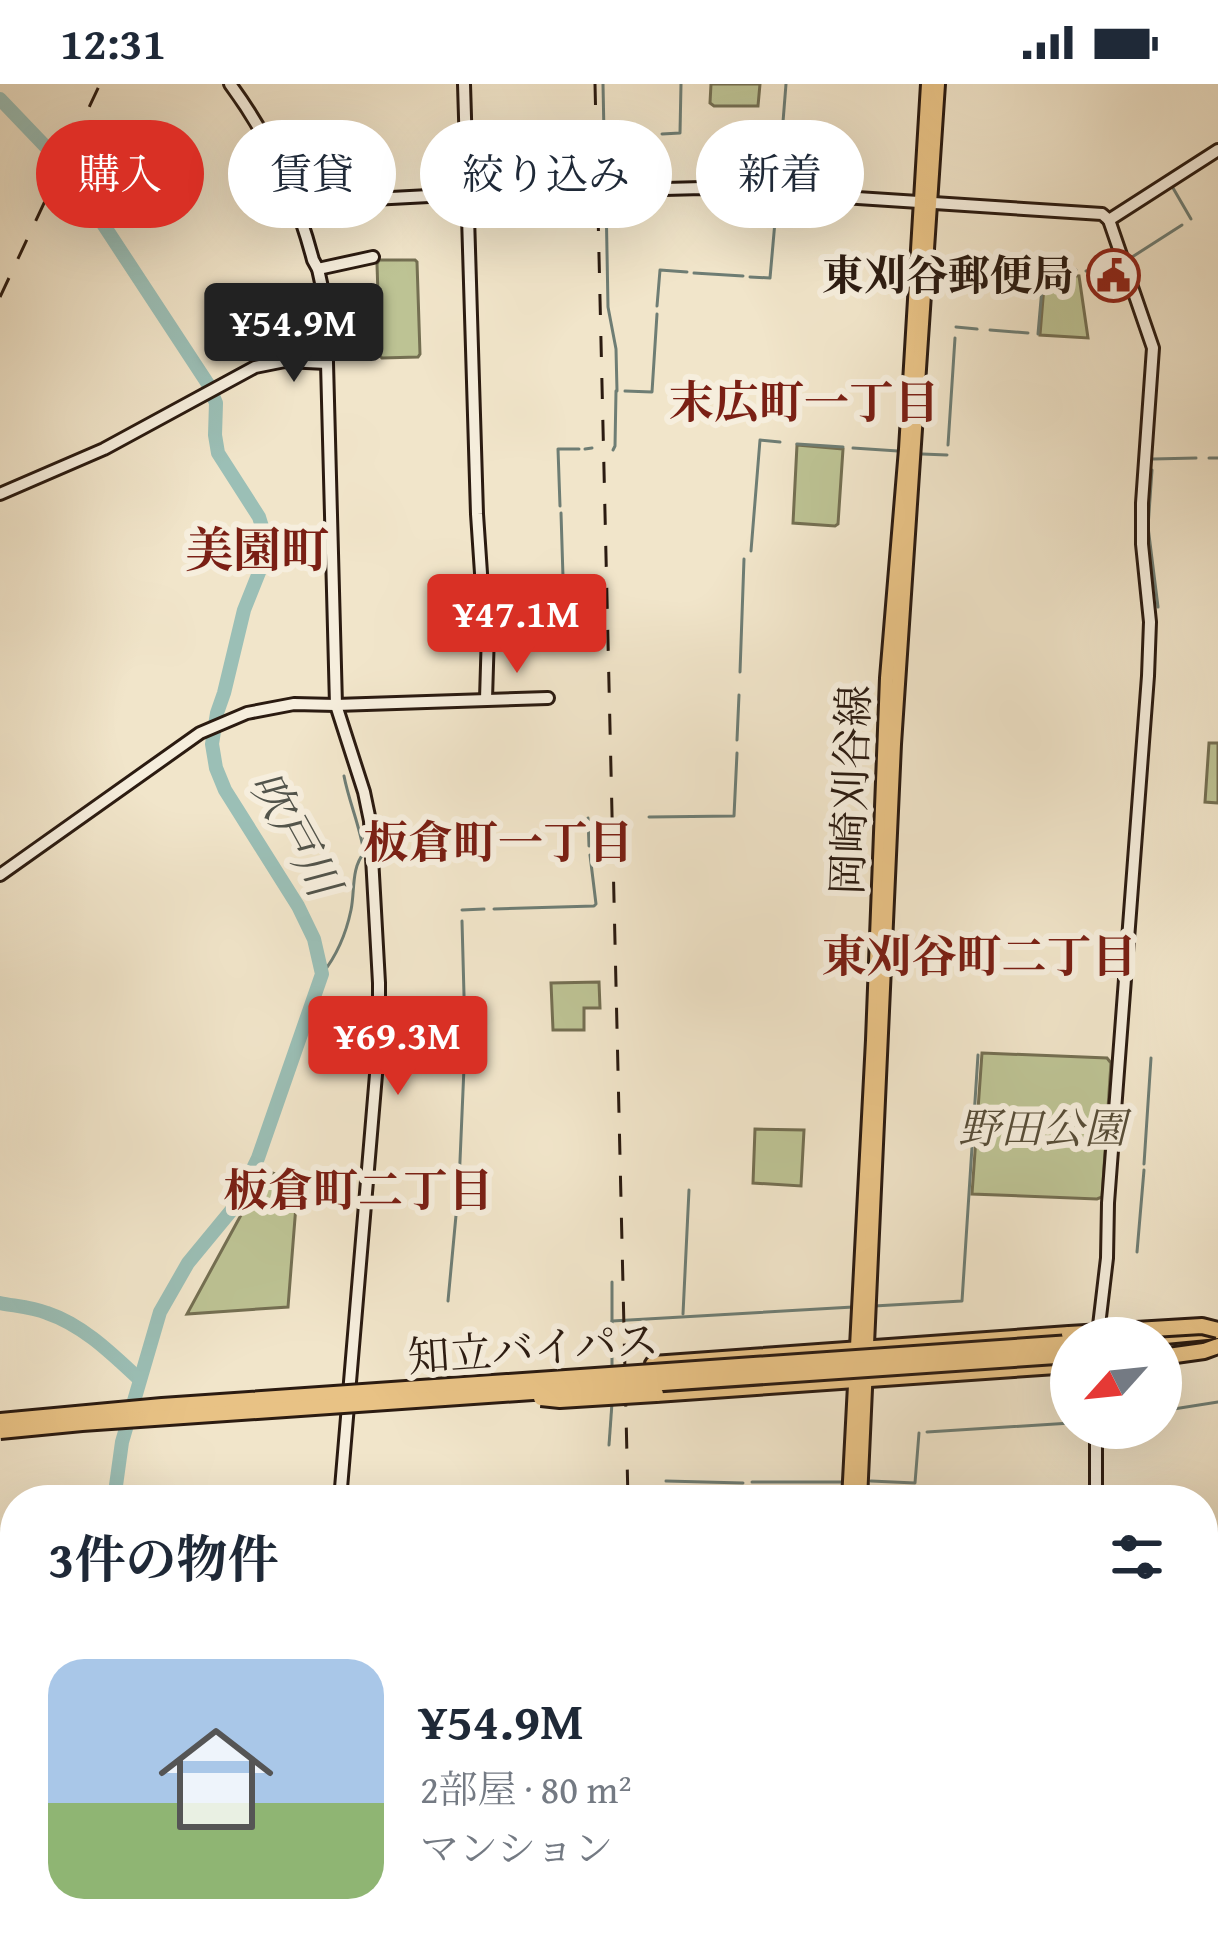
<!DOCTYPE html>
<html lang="ja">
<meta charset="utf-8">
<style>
body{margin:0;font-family:"Gentium Book Plus","Noto Serif JP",serif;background:#f2f2f3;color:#1f2937;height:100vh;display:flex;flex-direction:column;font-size:45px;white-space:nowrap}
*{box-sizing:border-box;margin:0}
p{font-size:39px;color:#747a83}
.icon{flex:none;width:66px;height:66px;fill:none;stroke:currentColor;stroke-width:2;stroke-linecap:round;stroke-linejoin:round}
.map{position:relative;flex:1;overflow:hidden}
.details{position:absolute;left:0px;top:1401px;width:1218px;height:468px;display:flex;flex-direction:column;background:#fff;border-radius:48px 48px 0 0;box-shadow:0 12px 48px #0002}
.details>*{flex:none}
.hud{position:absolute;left:36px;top:36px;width:1146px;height:108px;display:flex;gap:24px}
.needle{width:78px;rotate:243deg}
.buttons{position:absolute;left:1050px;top:1233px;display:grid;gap:24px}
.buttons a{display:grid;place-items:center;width:132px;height:132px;border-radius:50%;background:#fff;box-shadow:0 12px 48px #0002;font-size:60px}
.price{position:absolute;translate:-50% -102px;padding:0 27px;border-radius:12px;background:#d93025;color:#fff;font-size:39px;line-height:78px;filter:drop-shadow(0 3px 6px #0008)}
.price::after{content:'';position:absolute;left:50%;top:72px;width:36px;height:27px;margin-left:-18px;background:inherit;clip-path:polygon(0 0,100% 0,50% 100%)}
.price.active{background:#222;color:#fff}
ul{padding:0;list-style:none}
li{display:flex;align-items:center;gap:36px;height:300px;padding:0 48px}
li+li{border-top:3px solid #e0e1e3}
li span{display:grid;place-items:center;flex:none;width:336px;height:240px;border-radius:36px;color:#555}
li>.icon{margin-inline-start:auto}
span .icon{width:144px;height:144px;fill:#fffc;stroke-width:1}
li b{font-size:51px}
h2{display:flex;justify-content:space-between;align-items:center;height:144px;padding:0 48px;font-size:51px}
.pill{padding:0 42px;border-radius:54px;background:#fff;box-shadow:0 12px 48px #0002;font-size:42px;line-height:108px}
.pill.active{background:#d93025;color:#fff}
.status{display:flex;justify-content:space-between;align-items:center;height:84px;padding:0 60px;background:#fff;direction:ltr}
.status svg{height:33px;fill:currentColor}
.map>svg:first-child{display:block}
</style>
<div class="status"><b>12:31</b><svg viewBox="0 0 49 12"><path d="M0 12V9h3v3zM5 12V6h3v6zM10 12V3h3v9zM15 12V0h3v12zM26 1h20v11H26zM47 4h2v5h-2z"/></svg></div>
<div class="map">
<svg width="1218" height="1869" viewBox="0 0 1218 1869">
<rect width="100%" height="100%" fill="#f1e5ca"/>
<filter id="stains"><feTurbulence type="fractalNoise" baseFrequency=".00167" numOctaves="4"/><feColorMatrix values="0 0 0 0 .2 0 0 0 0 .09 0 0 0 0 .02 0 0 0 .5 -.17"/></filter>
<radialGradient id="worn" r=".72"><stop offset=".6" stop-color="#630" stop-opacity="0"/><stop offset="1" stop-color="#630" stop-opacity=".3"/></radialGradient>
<g fill="#bdc394" stroke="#746f52" stroke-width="3">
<path d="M711 0H760L758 22H714L710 19Z"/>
<path d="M379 176H415L417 178 420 270 418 273 382 274 380 272 377 180Z"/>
<path d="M1045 190 1079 192 1088 254 1040 251Z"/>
<path d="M797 361 843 365 838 440 835 442 793 439Z"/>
<path d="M1209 659H1218V719L1205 718Z"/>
<path d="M599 898 600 924H584V946H553L551 899Z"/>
<path d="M982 969 1107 974 1111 979 1102 1113 1097 1115 972 1110Z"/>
<path d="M755 1045 804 1046 801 1102 753 1099Z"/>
<path d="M265 1087 298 1096 288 1223 187 1230Z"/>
</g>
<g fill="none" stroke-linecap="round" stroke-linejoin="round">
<g stroke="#6e7d74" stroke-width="3">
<path d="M603 0 605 100"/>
<path d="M662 50 680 49 681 0"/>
<path d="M611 51 649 50"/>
<path d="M778 101 786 0"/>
<path d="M1173 104 1191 135"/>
<path d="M606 113 608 223 616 265 617 307"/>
<path d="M1129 175 1182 141"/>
<path d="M1043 184 1076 186"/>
<path d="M1086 187 1118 182"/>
<path d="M694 189 743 192"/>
<path d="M750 193 770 194 777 115"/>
<path d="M657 222 660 186 687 188"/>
<path d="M956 243 977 245"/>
<path d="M990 246 1028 249"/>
<path d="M1038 250 1043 193"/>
<path d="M625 307 652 308 657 230"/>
<path d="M797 360 843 363"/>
<path d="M948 361 955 254"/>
<path d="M853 364 898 367"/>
<path d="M585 365 592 364"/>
<path d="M613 366 615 362 616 307"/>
<path d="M922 370 947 371"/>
<path d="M1209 374H1218"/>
<path d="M1153 375 1196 374"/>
<path d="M1152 386 1148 443 1158 523"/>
<path d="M560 422 558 365H579"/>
<path d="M751 467 760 356 780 358"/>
<path d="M540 494 563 493 561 429"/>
<path d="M740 588 744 475"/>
<path d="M737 656 739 611"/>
<path d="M649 733 734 732 737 669"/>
<path d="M588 734 589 762"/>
<path d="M494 825 594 822 596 820 590 771"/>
<path d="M462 826 484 825"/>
<path d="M462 837 465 948"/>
<path d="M322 890C338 870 346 850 351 826 355 807 351 784 364 769 360 742 349 718 344 692"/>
<path d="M1144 1080 1151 974"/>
<path d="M459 1100 465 960"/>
<path d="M1137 1168 1144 1086"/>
<path d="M612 1198V1286"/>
<path d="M448 1217 458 1110"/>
<path d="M874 1222 962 1217 978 971"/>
<path d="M683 1230 689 1106"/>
<path d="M612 1237 853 1223"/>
<path d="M1161 1327 1218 1318"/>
<path d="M927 1348 1071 1339"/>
<path d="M609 1361 612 1319"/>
<path d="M666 1397 743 1399"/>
<path d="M871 1397 915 1399 919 1349"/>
<path d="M752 1398H841"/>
<path d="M643 1869 644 1854"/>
</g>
<g stroke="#9bbfb6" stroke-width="14">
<path d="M0 15 67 85 208 300 216 319 215 351 218 369 259 433 267 459 266 471 244 526 224 609 217 629 212 660 216 684 225 706 298 822 314 855 322 890 258 1074 235 1122 188 1179 160 1228 122 1358 114 1416"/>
<path d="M0 1219C15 1222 32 1223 47 1229 83 1241 112 1270 139 1295"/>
<path d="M118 1854 121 1869"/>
</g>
<defs>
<g id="secondary">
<path d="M230 0C270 54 296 111 313 176L318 185 323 208 327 279 336 621 364 708 370 737 379 899V955L340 1416"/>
<path d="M464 0 477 430 482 504 488 548 486 615"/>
<path d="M296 119 467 110 703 104 1102 130 1109 136"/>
<path d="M1109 136 1218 66"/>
<path d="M318 185 373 173"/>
<path d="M0 410 104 365 255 283 285 277 327 279"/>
<path d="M0 791 200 649 247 629 294 620 336 621 548 614"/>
<path d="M1098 1250 1107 1174 1108 1119 1148 592 1150 538 1142 460V419L1153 264 1109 136"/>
<path d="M1096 1416V1344"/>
<path d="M1100 1869 1106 1854"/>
</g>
<g id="primary">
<path d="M849 1416 873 956 887 594 906 365 928 0"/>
<path d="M860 1416 894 660 938 0"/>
<path d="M829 1869 830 1854"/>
</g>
<g id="highway">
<path d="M1144 1254 1217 1247"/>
<path d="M1161 1273 1204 1267 1218 1262"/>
<path d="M653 1280 1069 1250"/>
<path d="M656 1310 1071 1281"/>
<path d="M0 1476 15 1479"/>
<path d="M0 1491 15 1493"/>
<path d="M1203 1518H1218"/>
<path d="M1203 1528H1218"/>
</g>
</defs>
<use href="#secondary" stroke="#2b1b11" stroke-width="16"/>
<use href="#primary" stroke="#2b1b11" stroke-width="18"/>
<use href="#highway" stroke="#2b1b11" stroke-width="20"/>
<use href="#secondary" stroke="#f6eedd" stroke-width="10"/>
<use href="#primary" stroke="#e8c285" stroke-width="12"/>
<use href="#highway" stroke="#e8c285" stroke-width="14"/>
<g stroke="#2b1b11" stroke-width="3" stroke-dasharray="21 21" stroke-linecap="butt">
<path d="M595 0 628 1416"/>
<path d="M0 213 100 0"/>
<path d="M635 1854V1869"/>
</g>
<defs>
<g id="highway-bridge">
<path d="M1069 1250 1202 1242 1218 1246"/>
<path d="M541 1314 560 1316 656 1310"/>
<path d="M0 1337 162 1322 1071 1259"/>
<path d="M0 1347 82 1339 1071 1271"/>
</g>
</defs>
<use href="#highway-bridge" stroke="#2b1b11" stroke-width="20" stroke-linecap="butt"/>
<use href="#highway-bridge" stroke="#e8c285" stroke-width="14"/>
</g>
<defs>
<symbol id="civic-ring" viewBox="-11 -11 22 22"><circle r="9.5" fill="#f6eedd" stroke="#8f2418" stroke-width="1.5"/><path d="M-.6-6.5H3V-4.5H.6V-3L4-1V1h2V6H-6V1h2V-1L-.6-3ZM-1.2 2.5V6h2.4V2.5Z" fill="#8f2418"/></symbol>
</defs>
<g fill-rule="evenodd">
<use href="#civic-ring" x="1084" y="162" width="59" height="59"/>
</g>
<g text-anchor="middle" stroke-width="12" stroke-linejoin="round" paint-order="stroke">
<g font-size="42" font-weight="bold" fill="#2b1b11" stroke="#f6eedd" text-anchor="end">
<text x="1074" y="206">東刈谷郵便局</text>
</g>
<g font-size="42" fill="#2b1b11" stroke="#f6eedd">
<text transform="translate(850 706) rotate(-88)" y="15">岡崎刈谷線</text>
<text transform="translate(533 1264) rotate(-4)" y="15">知立バイパス</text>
</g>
<g font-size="42" font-style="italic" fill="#574d38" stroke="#f6eedd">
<text x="1042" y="1059">野田公園</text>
</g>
<g font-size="45" font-weight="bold" fill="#7a1f14" stroke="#f6eedd">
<text x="804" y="334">末広町一丁目</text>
<text x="498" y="774">板倉町一丁目</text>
<text x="979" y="888">東刈谷町二丁目</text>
<text x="358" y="1122">板倉町二丁目</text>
</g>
<g font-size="45" font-style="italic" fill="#52544b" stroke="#f6eedd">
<text transform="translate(295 749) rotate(61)" y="16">吹戸川</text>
</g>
<g font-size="48" font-weight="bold" fill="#7a1f14" stroke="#f6eedd">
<text x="257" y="483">美園町</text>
</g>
</g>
<rect width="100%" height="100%" filter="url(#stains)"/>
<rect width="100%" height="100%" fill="url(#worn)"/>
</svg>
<div class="buttons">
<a><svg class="needle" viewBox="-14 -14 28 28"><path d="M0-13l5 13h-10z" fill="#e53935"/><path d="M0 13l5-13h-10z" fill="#747a83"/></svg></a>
</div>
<b class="price active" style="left:294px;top:301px">¥54.9M</b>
<b class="price" style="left:517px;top:592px">¥47.1M</b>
<b class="price" style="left:398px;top:1014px">¥69.3M</b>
<div class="hud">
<a class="pill active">購入</a>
<a class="pill">賃貸</a>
<a class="pill">絞り込み</a>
<a class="pill">新着</a>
</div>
<section class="details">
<h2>3件の物件<svg class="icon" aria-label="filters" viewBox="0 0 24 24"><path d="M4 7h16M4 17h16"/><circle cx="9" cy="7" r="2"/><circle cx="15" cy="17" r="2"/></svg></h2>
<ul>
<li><span style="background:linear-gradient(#a9c7e8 60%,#8fb573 0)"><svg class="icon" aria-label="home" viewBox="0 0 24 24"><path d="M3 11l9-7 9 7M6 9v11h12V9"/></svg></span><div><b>¥54.9M</b><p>2部屋 · 80 m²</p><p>マンション</p></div></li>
</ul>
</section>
</div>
